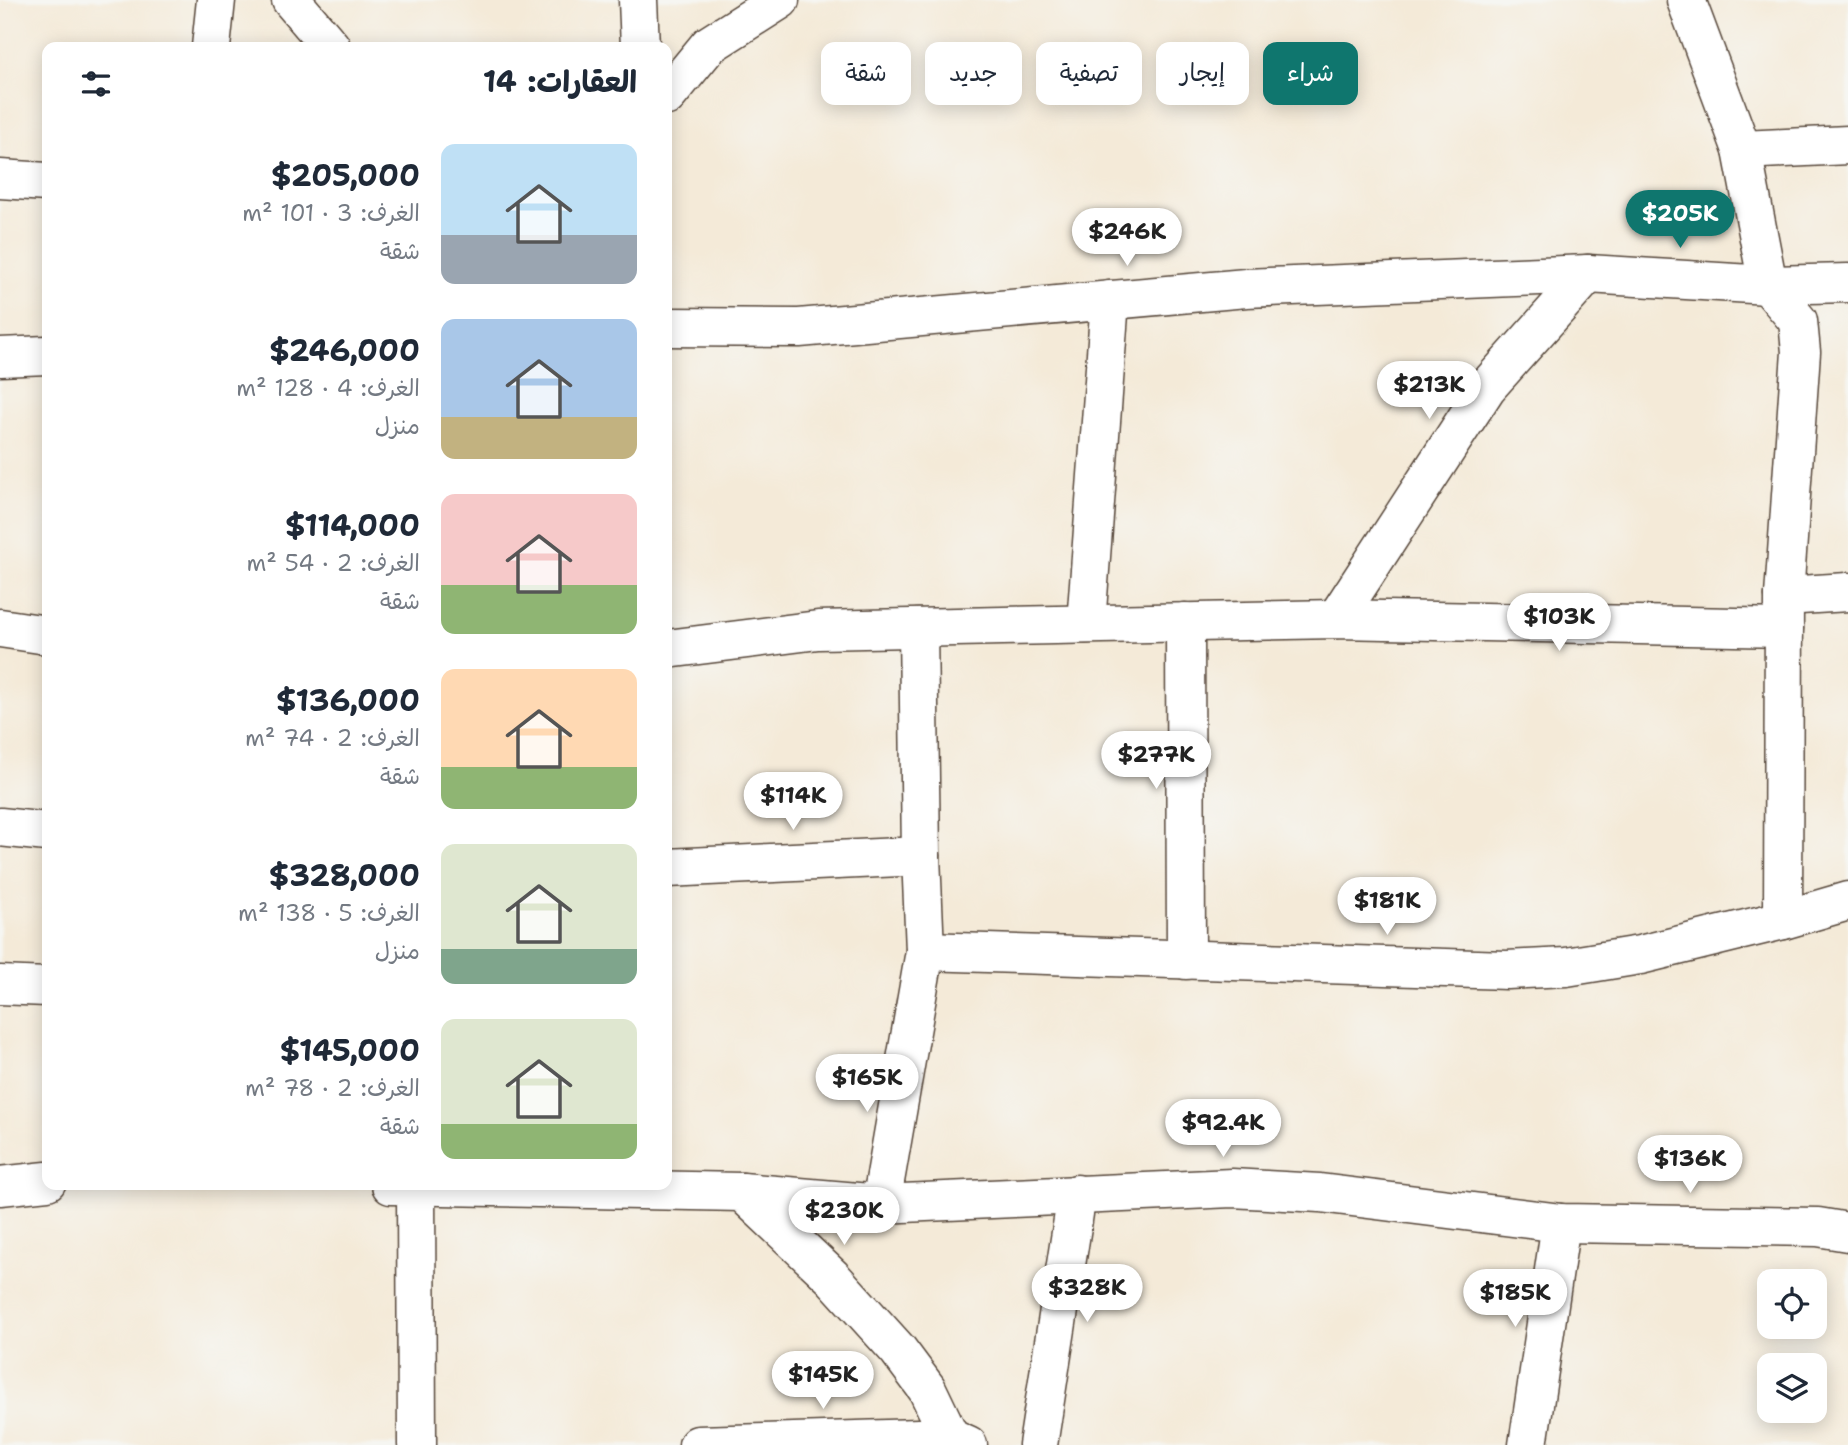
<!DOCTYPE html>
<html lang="ar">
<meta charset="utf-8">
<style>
body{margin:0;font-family:"Shantell Sans","Playpen Sans Arabic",sans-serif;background:#f6f6f7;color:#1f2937;direction:rtl;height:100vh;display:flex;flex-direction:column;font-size:26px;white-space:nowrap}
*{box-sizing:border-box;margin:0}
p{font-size:23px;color:#747a83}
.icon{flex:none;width:38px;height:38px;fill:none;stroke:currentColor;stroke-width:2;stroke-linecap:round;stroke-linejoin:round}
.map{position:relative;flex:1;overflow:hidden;direction:ltr}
.side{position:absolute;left:42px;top:42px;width:630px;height:1148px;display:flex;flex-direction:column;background:#fff;border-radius:14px;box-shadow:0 4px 18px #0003;direction:rtl}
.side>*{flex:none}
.hud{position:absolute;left:693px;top:42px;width:665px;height:63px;direction:rtl;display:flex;gap:14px}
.buttons{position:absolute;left:1757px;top:1269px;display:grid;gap:14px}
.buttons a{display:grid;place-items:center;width:70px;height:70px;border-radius:14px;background:#fff;box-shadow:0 4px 18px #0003;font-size:35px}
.price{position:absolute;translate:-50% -60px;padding:0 16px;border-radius:24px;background:#fff;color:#222;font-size:23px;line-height:46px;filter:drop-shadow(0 2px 4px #0008)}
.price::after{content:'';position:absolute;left:50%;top:42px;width:21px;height:16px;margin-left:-10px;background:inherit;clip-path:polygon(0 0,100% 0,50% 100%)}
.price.selected{background:#0f766e;color:#fff}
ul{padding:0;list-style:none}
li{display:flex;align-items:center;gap:21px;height:175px;padding:0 35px}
li span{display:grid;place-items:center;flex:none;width:196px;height:140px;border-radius:14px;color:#555}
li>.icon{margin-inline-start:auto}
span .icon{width:84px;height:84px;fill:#fffc;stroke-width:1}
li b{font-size:30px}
h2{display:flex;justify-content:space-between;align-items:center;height:84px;padding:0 35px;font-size:30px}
.tag{padding:0 24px;border-radius:14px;background:#fff;box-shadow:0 4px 18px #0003;font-size:24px;line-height:63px}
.tag.selected{background:#0f766e;color:#fff}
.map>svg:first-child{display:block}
</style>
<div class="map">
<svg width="1848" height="1445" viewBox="0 0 1848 1445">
<rect width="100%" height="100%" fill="#f6f6f2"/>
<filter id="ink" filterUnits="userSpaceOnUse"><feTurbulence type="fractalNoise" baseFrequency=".0143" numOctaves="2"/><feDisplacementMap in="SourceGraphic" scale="14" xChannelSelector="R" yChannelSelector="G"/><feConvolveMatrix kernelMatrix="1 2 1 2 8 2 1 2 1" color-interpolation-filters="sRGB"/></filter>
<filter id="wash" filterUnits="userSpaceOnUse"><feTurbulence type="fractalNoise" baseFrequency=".00686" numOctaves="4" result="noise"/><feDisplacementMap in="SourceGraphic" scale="28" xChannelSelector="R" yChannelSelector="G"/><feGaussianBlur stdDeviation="1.57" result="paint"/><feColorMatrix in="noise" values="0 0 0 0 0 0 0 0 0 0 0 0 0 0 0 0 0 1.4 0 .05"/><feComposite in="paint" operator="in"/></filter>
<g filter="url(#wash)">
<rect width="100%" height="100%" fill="#f4ead8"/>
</g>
<g filter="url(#ink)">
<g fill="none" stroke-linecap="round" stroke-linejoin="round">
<defs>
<g id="minor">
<path d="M291 0 331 47"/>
<path d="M638 0 640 47"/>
<path d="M1686 0 1742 150 1768 285 1798 321 1801 352 1784 596 1783 920"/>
<path d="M211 47 216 0"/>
<path d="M667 96 709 45 780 0"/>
<path d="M1742 150 1848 145"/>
<path d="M0 179 47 182"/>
<path d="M667 327 799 328 1246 288 1588 274 1768 285 1848 283"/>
<path d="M0 357 47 355"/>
<path d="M1784 596 1848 592"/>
<path d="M1336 619 1487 387 1588 274"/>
<path d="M1185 622 1186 960"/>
<path d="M1086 624 1110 300"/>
<path d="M0 628 47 635"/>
<path d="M667 649 818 630 1336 619 1784 628"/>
<path d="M0 827 47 832"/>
<path d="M667 868 921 856"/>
<path d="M925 951 1507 970 1566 967 1640 955 1783 920 1848 901"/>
<path d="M0 985 47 987"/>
<path d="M391 1185 742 1192 832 1277 898 1350 927 1389 950 1437V1445"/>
<path d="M416 1185 417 1445"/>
<path d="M0 1186 47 1181"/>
<path d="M742 1192 881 1204 925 951 921 856 918 628"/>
<path d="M881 1204 1232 1188 1320 1193 1561 1223 1818 1227 1848 1232"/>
<path d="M698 1445 950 1437 968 1445"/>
<path d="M1038 1445 1077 1194"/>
<path d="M1528 1445 1561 1223"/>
</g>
</defs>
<use href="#minor" stroke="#57473a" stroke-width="41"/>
<use href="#minor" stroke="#fff" stroke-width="38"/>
</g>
</g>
</svg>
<div class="buttons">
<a><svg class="icon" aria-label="locate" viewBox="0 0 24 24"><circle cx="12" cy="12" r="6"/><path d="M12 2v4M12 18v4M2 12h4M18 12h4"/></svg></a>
<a><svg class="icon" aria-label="layers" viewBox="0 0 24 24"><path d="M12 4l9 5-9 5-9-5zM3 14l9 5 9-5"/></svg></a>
</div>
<b class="price selected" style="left:1680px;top:250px">$205K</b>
<b class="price" style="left:1127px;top:268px">$246K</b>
<b class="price" style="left:1429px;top:421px">$213K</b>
<b class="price" style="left:1559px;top:653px">$103K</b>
<b class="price" style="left:1156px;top:791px">$277K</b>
<b class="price" style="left:793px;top:832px">$114K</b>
<b class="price" style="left:1387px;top:937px">$181K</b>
<b class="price" style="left:867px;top:1114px">$165K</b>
<b class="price" style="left:1223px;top:1159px">$92.4K</b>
<b class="price" style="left:1690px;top:1195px">$136K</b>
<b class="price" style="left:844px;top:1247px">$230K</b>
<b class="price" style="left:1087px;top:1324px">$328K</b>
<b class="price" style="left:1515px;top:1329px">$185K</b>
<b class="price" style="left:823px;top:1411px">$145K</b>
<div class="hud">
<a class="tag selected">شراء</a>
<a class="tag">إيجار</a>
<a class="tag">تصفية</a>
<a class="tag">جديد</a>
<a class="tag">شقة</a>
</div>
<section class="side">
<h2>العقارات: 14<svg class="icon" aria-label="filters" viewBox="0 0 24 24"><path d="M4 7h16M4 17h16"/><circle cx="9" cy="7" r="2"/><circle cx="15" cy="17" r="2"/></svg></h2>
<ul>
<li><span style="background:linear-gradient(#bfe0f5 65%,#9aa5b1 0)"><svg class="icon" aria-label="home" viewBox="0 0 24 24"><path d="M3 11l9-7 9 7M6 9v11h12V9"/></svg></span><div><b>$205,000</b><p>الغرف: 3 · 101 m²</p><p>شقة</p></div></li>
<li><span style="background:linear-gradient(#a9c7e8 70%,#c2b280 0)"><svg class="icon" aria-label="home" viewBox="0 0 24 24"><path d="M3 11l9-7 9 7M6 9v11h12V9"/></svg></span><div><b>$246,000</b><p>الغرف: 4 · 128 m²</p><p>منزل</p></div></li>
<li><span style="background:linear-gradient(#f6c9c9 65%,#8fb573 0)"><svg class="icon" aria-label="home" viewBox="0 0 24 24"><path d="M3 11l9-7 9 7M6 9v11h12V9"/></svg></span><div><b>$114,000</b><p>الغرف: 2 · 54 m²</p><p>شقة</p></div></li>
<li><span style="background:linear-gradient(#ffd9b3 70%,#8fb573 0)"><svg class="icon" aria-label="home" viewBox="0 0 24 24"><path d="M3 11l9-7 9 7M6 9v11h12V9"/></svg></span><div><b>$136,000</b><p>الغرف: 2 · 74 m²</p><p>شقة</p></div></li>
<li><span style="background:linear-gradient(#dfe7d0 75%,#7fa58c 0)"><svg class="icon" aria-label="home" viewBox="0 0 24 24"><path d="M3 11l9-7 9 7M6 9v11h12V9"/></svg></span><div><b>$328,000</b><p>الغرف: 5 · 138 m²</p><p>منزل</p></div></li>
<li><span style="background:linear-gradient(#dfe7d0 75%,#8fb573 0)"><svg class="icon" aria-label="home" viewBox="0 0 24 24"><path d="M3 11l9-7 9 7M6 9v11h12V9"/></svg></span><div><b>$145,000</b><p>الغرف: 2 · 78 m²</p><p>شقة</p></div></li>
</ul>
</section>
</div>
